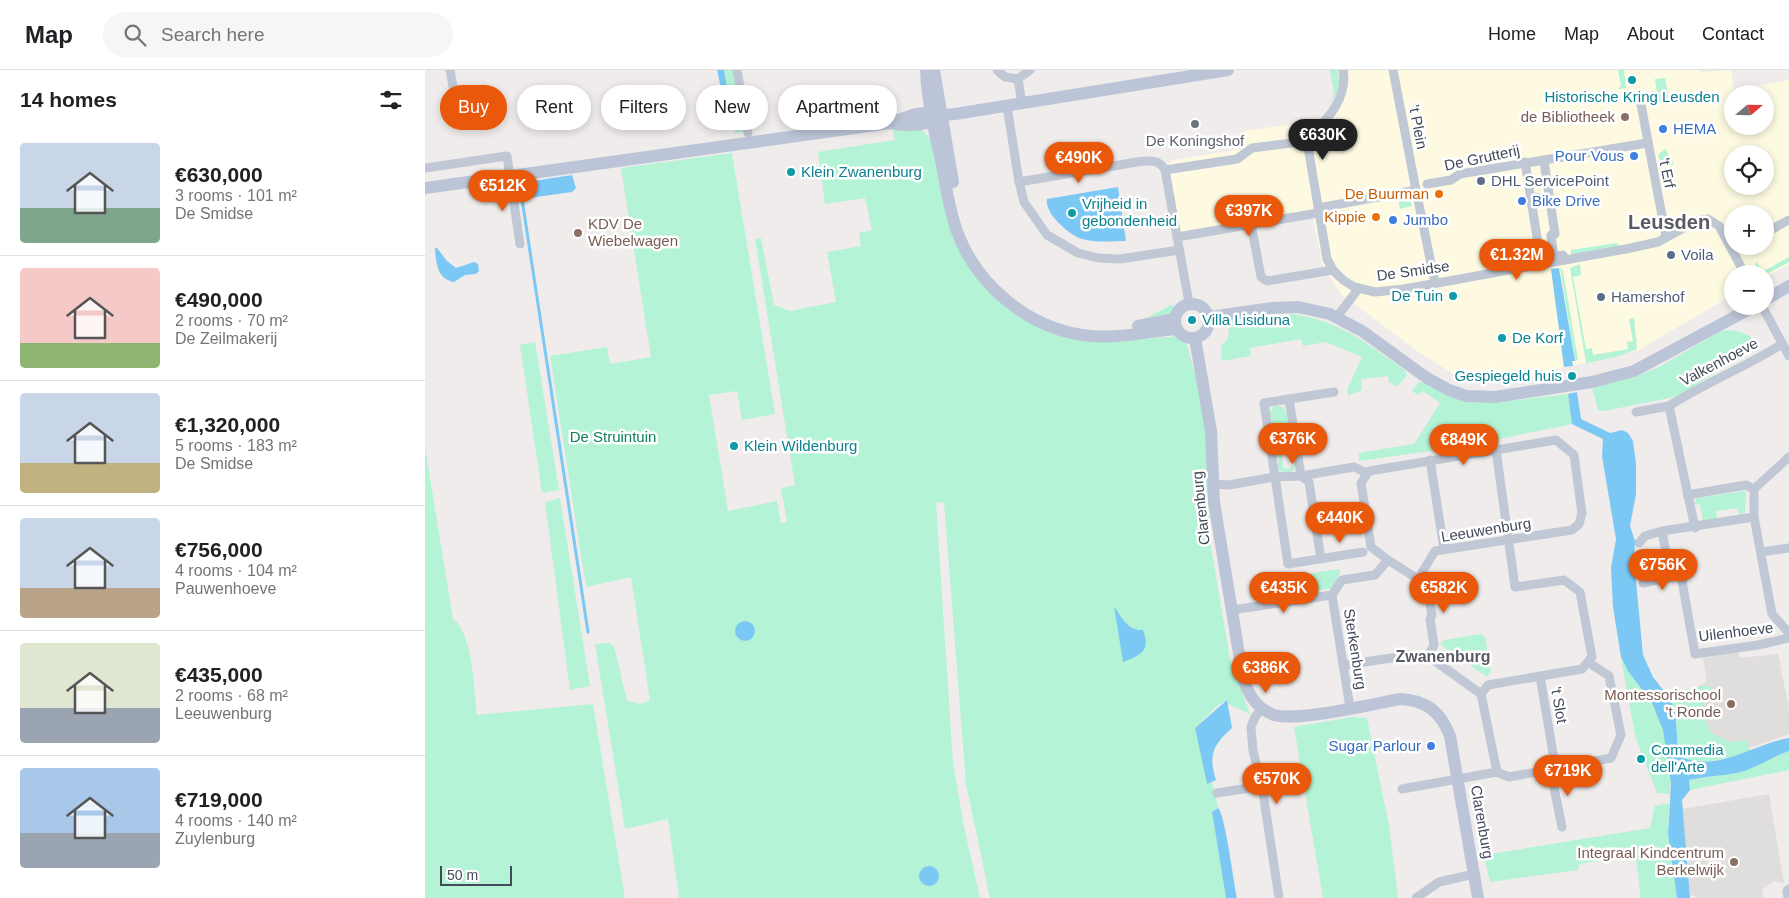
<!DOCTYPE html>
<meta charset="utf-8">
<style>
body{margin:0;font-family:Arial,sans-serif;background:#f6f6f6;color:#202124;height:100vh;display:flex;flex-direction:column;font-size:19px;white-space:nowrap}
*{box-sizing:border-box;margin:0}
p{font-size:16px;color:#757577}
.icon{flex:none;width:28px;height:28px;fill:none;stroke:currentColor;stroke-width:2;stroke-linecap:round;stroke-linejoin:round}
.map{position:relative;flex:1;overflow:hidden}
.drawer{display:flex;flex-direction:column;background:#fff;width:425px}
.drawer>*{flex:none}
.guide{position:absolute;left:15px;top:15px;width:475px;height:45px;display:flex;gap:10px}
.needle{width:32px;rotate:70deg}
.controls{position:absolute;left:1299px;top:15px;display:grid;gap:10px}
.controls a{display:grid;place-items:center;width:50px;height:50px;border-radius:50%;background:#fff;box-shadow:0 2px 8px #0003;font-size:25px}
.scale{position:absolute;left:15px;bottom:12px;width:72px;box-sizing:border-box;padding-left:5px;border:2px solid #434b5b;border-top:0;font-size:14px;line-height:18px;white-space:nowrap;color:#434b5b;-webkit-text-stroke:4px #fff;paint-order:stroke}
.price{position:absolute;translate:-50% -42px;padding:0 11px;border-radius:18px;background:#ea580c;color:#fff;font-size:16px;line-height:32px;filter:drop-shadow(0 1px 2px #0008)}
.price::after{content:'';position:absolute;left:50%;top:30px;width:15px;height:11px;margin-left:-8px;background:inherit;clip-path:polygon(0 0,100% 0,50% 100%)}
.price.current{background:#222;color:#fff}
ul{padding:0;list-style:none}
li{display:flex;align-items:center;gap:15px;height:125px;padding:0 20px}
li+li{border-top:1px solid #e0e0e0}
li span{display:grid;place-items:center;flex:none;width:140px;height:100px;border-radius:5px;color:#555}
li>.icon{margin-inline-start:auto}
span .icon{width:60px;height:60px;fill:#fffc;stroke-width:1}
li b{font-size:21px}
h2{display:flex;justify-content:space-between;align-items:center;height:60px;padding:0 20px;font-size:21px}
.chip{padding:0 18px;border-radius:22px;background:#fff;box-shadow:0 2px 8px #0003;font-size:18px;line-height:45px}
.chip.current{background:#ea580c;color:#fff}
header{display:flex;align-items:center;gap:30px;box-sizing:border-box;height:70px;padding:0 25px;background:#fff;border-bottom:1px solid #e0e0e0}
header strong{font-size:24px}
nav{display:flex;gap:28px;margin-inline-start:auto;font-size:18px}
.search{width:350px;height:45px;background:#f6f6f6;display:flex;align-items:center;gap:12px;box-sizing:border-box;padding:0 18px;border-radius:28px;color:#757577;font-size:19px}
main{display:flex;flex:1;min-height:0}
.map>svg:first-child{display:block}
</style>
<header>
<strong>Map</strong>
<div class="search"><svg class="icon" aria-label="search" viewBox="0 0 24 24"><circle cx="10" cy="10" r="6"/><path d="M15 15l6 6"/></svg>Search here</div>
<nav><a>Home</a><a>Map</a><a>About</a><a>Contact</a></nav>
</header>
<main>
<section class="drawer">
<h2>14 homes<svg class="icon" aria-label="filters" viewBox="0 0 24 24"><path d="M4 7h16M4 17h16"/><circle cx="9" cy="7" r="2"/><circle cx="15" cy="17" r="2"/></svg></h2>
<ul>
<li><span style="background:linear-gradient(#c9d6e8 65%,#7fa58c 0)"><svg class="icon" aria-label="home" viewBox="0 0 24 24"><path d="M3 11l9-7 9 7M6 9v11h12V9"/></svg></span><div><b>€630,000</b><p>3 rooms · 101 m²</p><p>De Smidse</p></div></li>
<li><span style="background:linear-gradient(#f6c9c9 75%,#8fb573 0)"><svg class="icon" aria-label="home" viewBox="0 0 24 24"><path d="M3 11l9-7 9 7M6 9v11h12V9"/></svg></span><div><b>€490,000</b><p>2 rooms · 70 m²</p><p>De Zeilmakerij</p></div></li>
<li><span style="background:linear-gradient(#c9d6e8 70%,#c2b280 0)"><svg class="icon" aria-label="home" viewBox="0 0 24 24"><path d="M3 11l9-7 9 7M6 9v11h12V9"/></svg></span><div><b>€1,320,000</b><p>5 rooms · 183 m²</p><p>De Smidse</p></div></li>
<li><span style="background:linear-gradient(#c9d6e8 70%,#b9a48a 0)"><svg class="icon" aria-label="home" viewBox="0 0 24 24"><path d="M3 11l9-7 9 7M6 9v11h12V9"/></svg></span><div><b>€756,000</b><p>4 rooms · 104 m²</p><p>Pauwenhoeve</p></div></li>
<li><span style="background:linear-gradient(#dfe7d0 65%,#9aa5b1 0)"><svg class="icon" aria-label="home" viewBox="0 0 24 24"><path d="M3 11l9-7 9 7M6 9v11h12V9"/></svg></span><div><b>€435,000</b><p>2 rooms · 68 m²</p><p>Leeuwenburg</p></div></li>
<li><span style="background:linear-gradient(#a9c7e8 65%,#9aa5b1 0)"><svg class="icon" aria-label="home" viewBox="0 0 24 24"><path d="M3 11l9-7 9 7M6 9v11h12V9"/></svg></span><div><b>€719,000</b><p>4 rooms · 140 m²</p><p>Zuylenburg</p></div></li>
</ul>
</section>
<div class="map">
<svg width="1364" height="828" viewBox="0 0 1364 828">
<rect width="100%" height="100%" fill="#efeceb"/>
<path fill="#fdfae1" fill-rule="evenodd" d="M923 0H1274L1275 2 1306 0 1309 20 1364 10V195L1340 207V204H1308L1307 225 1214 280 1074 313 1030 305 992 281 916 224 898 196 886 140 754 163 744 91 816 79 819 61 889 51 900 60 919 30 924 10ZM1308 24H1340V56H1308ZM1308 84H1340V116H1308ZM1308 144H1340V176H1308Z"/>
<g fill="#e0dddd">
<path d="M1313 581 1315 588 1353 584 1364 639V664L1324 678 1262 685 1249 628 1282 612 1278 588Z"/>
<path d="M1344 724 1359 813 1350 811 1337 820 1338 828H1271L1269 825 1265 826 1257 739Z"/>
</g>
<g fill="#b4f3d6" fill-rule="evenodd">
<path d="M299 0H309L320 62 310 63Z"/>
<path d="M905 0H912L915 16 906 33 909 22Z"/>
<path d="M1193 0H1199L1201 18 1193 19 1196 16Z"/>
<path d="M1240 8 1244 30 1233 32 1230 9Z"/>
<path d="M467 59H496L508 71 530 167 593 246 686 272 755 266 761 272 773 314 783 377 785 471 805 589 825 644 803 634 802 630 793 635 770 658 782 714 787 712 793 738 787 742 801 828H565L541 714 519 432 511 433 528 693 539 757 555 828H254L243 749 200 759 170 574 184 573 189 576 202 631 215 634 225 630 206 507 161 517 125 286 182 277 185 294 226 287 196 98 307 83 350 344 317 350 312 321 284 325 303 441 352 431 356 453 362 452 356 418 370 415 330 169 336 168 349 235 365 241 411 232 402 182 436 176 434 163 447 160 440 128 400 134 393 82 470 70ZM695 546 700 553 714 561 698 591Z"/>
<path d="M1240 79 1249 94 1245 96 1243 93 1240 95 1237 91H1235L1233 85Z"/>
<path d="M984 126 987 136 975 139 973 127Z"/>
<path d="M1192 173 1195 177 1182 179 1180 176V179L1146 185V180Z"/>
<path d="M1364 187V192L1340 205 1335 204 1330 194 1332 192 1337 202Z"/>
<path d="M1155 194 1156 205 1148 207 1161 279 1167 278 1168 285 1203 279 1202 272 1208 271 1204 249 1209 248 1212 279 1191 287 1161 293 1145 198Z"/>
<path d="M1135 197 1138 201 1153 290 1150 291Z"/>
<path d="M748 234 749 242 743 246 708 255Z"/>
<path d="M868 244C917 252 941 273 980 300L982 305 972 317 964 312 963 306 936 309 937 320 923 326 922 320 937 287 901 272 878 276 876 269 825 278 826 286 797 291 796 276 803 269 805 252Z"/>
<path d="M1303 260C1317 261 1324 264 1334 274L1254 326 1179 341 1173 340 1167 317 1210 307 1236 296 1294 262Z"/>
<path d="M110 272 134 420 117 423 95 275Z"/>
<path d="M994 312 1076 332 1143 324 1147 354 1040 376 934 391V383L989 374 1015 333 998 321 993 325 987 321Z"/>
<path d="M849 336H856L861 341 867 376 861 373 856 377 858 398 864 399 870 393 869 399 865 402H857L853 398 854 387H851L845 342Z"/>
<path d="M0 377 28 549C48 563 49 620 52 645L168 634 200 828H0Z"/>
<path d="M1321 421 1320 443 1314 444 1312 438 1291 441 1292 449 1278 452 1275 434 1269 435 1271 428Z"/>
<path d="M135 428 165 616 145 620 120 432Z"/>
<path d="M914 499 915 502 908 518 870 524 868 506Z"/>
<path d="M1056 564 1060 567 1066 601 1062 607 1015 574 1019 570Z"/>
<path d="M1196 587C1204 604 1216 617 1226 633 1242 657 1247 695 1245 724L1232 723 1210 666Z"/>
<path d="M1278 616 1288 617C1274 631 1278 648 1286 663L1305 672 1322 670 1325 682C1304 689 1280 695 1258 688 1249 669 1253 648 1245 629L1255 621Z"/>
<path d="M927 647 942 648 964 756 973 828H898L869 657Z"/>
<path d="M1364 681V700L1265 720 1264 710 1316 702Z"/>
<path d="M1244 733 1243 764 1252 828H1216L1211 790 1205 785 1154 794 1153 800 1065 812 1059 785 1225 758 1230 736Z"/>
</g>
<g fill="#7cc8f4">
<path d="M292 0H299L309 59 305 60Z"/>
<path d="M147 105 151 118 147 122 97 129V117L102 112Z"/>
<path d="M693 117 701 171C687 171 671 173 657 169 644 165 619 143 622 129Z"/>
<path d="M10 178H12L22 191 31 198 49 192 53 194 54 201 51 204 40 205 29 212C12 209 11 193 10 178Z"/>
<path d="M1134 198 1150 291H1147L1148 296 1139 297 1126 199Z"/>
<path d="M1152 322 1156 349 1185 363 1197 360 1203 363 1208 371 1211 394V424L1205 456 1210 471 1209 490 1218 585 1228 607 1245 629 1250 640 1253 679 1258 688C1296 701 1328 674 1364 668V681C1347 687 1333 697 1316 702 1299 706 1281 706 1264 710L1265 720 1257 730 1265 828H1252L1243 764 1246 714 1238 660 1227 633 1203 601 1196 587 1188 537 1186 498 1191 469 1177 386 1178 369 1147 354 1143 324Z"/>
<path d="M689 536C696 547 703 561 718 560 726 581 716 585 698 592Z"/>
<circle cx="320" cy="561" r="10"/>
<path d="M802 630 807 658C788 675 783 685 791 710L782 714 770 658Z"/>
<path d="M793 738C800 743 809 814 812 828H801L787 742Z"/>
<circle cx="504" cy="806" r="10"/>
</g>
<g fill="none" stroke-linecap="round" stroke-linejoin="round">
<path stroke="#7cc8f4" stroke-width="3" d="M97 129 163 562"/>
<g stroke="#c0c8d5" stroke-width="9">
<path d="M25 0 32 38"/>
<path d="M312 0 323 63"/>
<path d="M572 0 580 7 593 9 605 0"/>
<path d="M918 0C923 30 901 50 882 71L902 189 908 200 918 210 929 217 950 222 979 219 1201 179 1233 172 1271 151 1283 149 1294 156 1320 204"/>
<path d="M593 9 597 34"/>
<path d="M1230 26 1215 29 1241 167"/>
<path d="M582 36 594 112 599 132 622 165 653 183 673 188 695 189 754 180"/>
<path d="M1119 91 1130 164 1126 165 1129 187 1138 185 1139 187"/>
<path d="M1100 92 1115 186H1118L1119 194"/>
<path d="M0 98 82 86 95 174"/>
<path d="M740 100 812 89 827 78 882 71"/>
<path d="M594 112 712 92C723 91 733 88 740 100L764 233"/>
<path d="M1002 114 1026 110 1035 104 1222 73"/>
<path d="M991 120 1010 213"/>
<path d="M1105 127 1125 128"/>
<path d="M893 138 991 120 968 0"/>
<path d="M826 154 836 207 842 211 908 200"/>
<path d="M1340 163 1364 150"/>
<path d="M752 167 893 143"/>
<path d="M1337 236 1364 286"/>
<path d="M911 248 934 218"/>
<path d="M864 329 909 322"/>
<path d="M1211 342 1244 336"/>
<path d="M1364 387 1329 419V447L1347 544 1364 563"/>
<path d="M1005 390 1019 479"/>
<path d="M788 414 804 415 849 407 876 406 929 397 942 403"/>
<path d="M1262 425 1321 415 1329 419"/>
<path d="M1329 447 1237 461 1242 487 1257 511 1270 584 1333 575 1364 568"/>
<path d="M1270 458 1244 336C1281 312 1321 297 1357 274"/>
<path d="M1214 473 1220 466 1237 461"/>
<path d="M1336 482 1364 478"/>
<path d="M896 489 884 412 876 406 864 329 839 333 863 494 938 482"/>
<path d="M993 509 1002 516 1007 545 1005 549 1009 575 1003 586"/>
<path d="M1218 513 1252 506"/>
<path d="M907 525 925 638"/>
<path d="M807 540 907 525 917 510 950 505 963 490 993 509 1010 481 1147 460 1154 454 1157 443 1149 385 1131 370 944 401 936 413 946 477 963 490"/>
<path d="M920 595 986 585 991 587 1003 586 1056 624 1072 702"/>
<path d="M1115 606 1129 689 1127 708 1137 757"/>
<path d="M1056 624 1063 615 1157 599 1167 587 1155 522 1139 510 1090 517 1071 380"/>
<path d="M837 638 830 647 826 657 828 681 837 716 854 828"/>
<path d="M977 719 1072 702 1084 707 1186 688 1196 665 1184 606 1163 592"/>
<path d="M792 723 837 716"/>
<path d="M991 828 1014 812 1049 804"/>
<path d="M1363 828 1362 821 1364 819"/>
</g>
<g stroke="#bcc5d8" stroke-width="12">
<path d="M501 0C502 30 509 61 516 90 521 115 524 141 533 164 553 216 602 256 657 265 689 270 719 262 751 259"/>
<path d="M509 0 528 112"/>
<path d="M465 53C481 56 500 57 514 48"/>
<path d="M0 118 465 53 491 44 507 42 518 45 530 44 803 0"/>
<path d="M1340 230 1364 216"/>
<circle cx="767" cy="251" r="17"/>
<path d="M785 247 847 238 873 237 905 244 937 261 1002 308 1024 320 1041 326 1070 327 1167 312 1209 301 1330 236"/>
<path d="M713 256 750 249"/>
<path d="M770 268 786 361 789 432 818 608C823 624 832 639 849 645 872 652 947 634 975 629 1001 630 1016 642 1025 666L1053 828"/>
</g>
</g>
<g fill="#0f9aa8" stroke="#fff" stroke-width="2">
<circle cx="1207" cy="10" r="5"/>
<circle cx="366" cy="102" r="5"/>
<circle cx="647" cy="143" r="5"/>
<circle cx="1028" cy="226" r="5"/>
<circle cx="767" cy="250" r="5"/>
<circle cx="1077" cy="268" r="5"/>
<circle cx="1147" cy="306" r="5"/>
<circle cx="309" cy="376" r="5"/>
<circle cx="1216" cy="689" r="5"/>
</g>
<g fill="#8d6e63" stroke="#fff" stroke-width="2">
<circle cx="1200" cy="47" r="5"/>
<circle cx="153" cy="163" r="5"/>
<circle cx="1306" cy="634" r="5"/>
<circle cx="1309" cy="792" r="5"/>
</g>
<circle fill="#6b7280" stroke="#fff" stroke-width="2" cx="770" cy="54" r="5"/>
<g fill="#3f7fe0" stroke="#fff" stroke-width="2">
<circle cx="1238" cy="59" r="5"/>
<circle cx="1209" cy="86" r="5"/>
<circle cx="1097" cy="131" r="5"/>
<circle cx="968" cy="150" r="5"/>
<circle cx="1006" cy="676" r="5"/>
</g>
<g fill="#5c6f8a" stroke="#fff" stroke-width="2">
<circle cx="1056" cy="111" r="5"/>
<circle cx="1246" cy="185" r="5"/>
<circle cx="1176" cy="227" r="5"/>
</g>
<g fill="#e8710a" stroke="#fff" stroke-width="2">
<circle cx="1014" cy="124" r="5"/>
<circle cx="951" cy="147" r="5"/>
</g>
<g text-anchor="middle" stroke-width="5" stroke-linejoin="round" paint-order="stroke">
<g font-size="15" fill="#0d838f" stroke="#fff" text-anchor="start">
<text x="1207" y="32" text-anchor="middle">Historische Kring Leusden</text>
<text x="376" y="107">Klein Zwanenburg</text>
<text x="657" y="139">Vrijheid in<tspan x="657" dy="17">gebondenheid</tspan></text>
<text x="1018" y="231" text-anchor="end">De Tuin</text>
<text x="777" y="255">Villa Lisiduna</text>
<text x="1087" y="273">De Korf</text>
<text x="1137" y="311" text-anchor="end">Gespiegeld huis</text>
<text x="319" y="381">Klein Wildenburg</text>
<text x="1226" y="685">Commedia<tspan x="1226" dy="17">dell'Arte</tspan></text>
</g>
<g font-size="15" fill="#785e54" stroke="#fff" text-anchor="end">
<text x="1190" y="52">de Bibliotheek</text>
<text x="163" y="159" text-anchor="start">KDV De<tspan x="163" dy="17">Wiebelwagen</tspan></text>
<text x="1296" y="630">Montessorischool<tspan x="1296" dy="17">'t Ronde</tspan></text>
<text x="1299" y="788">Integraal Kindcentrum<tspan x="1299" dy="17">Berkelwijk</tspan></text>
</g>
<g font-size="15" fill="#434b5b" stroke="#fff">
<text transform="translate(993 57) rotate(79)" y="5">'t Plein</text>
<text transform="translate(1057 88) rotate(-12)" y="5">De Grutterij</text>
<text transform="translate(1242 103) rotate(78)" y="5">'t Erf</text>
<text transform="translate(988 201) rotate(-8)" y="5">De Smidse</text>
<text transform="translate(1294 292) rotate(-28)" y="5">Valkenhoeve</text>
<text transform="translate(776 438) rotate(-96)" y="5">Clarenburg</text>
<text transform="translate(1061 460) rotate(-9)" y="5">Leeuwenburg</text>
<text transform="translate(1311 562) rotate(-7)" y="5">Uilenhoeve</text>
<text transform="translate(930 579) rotate(81)" y="5">Sterkenburg</text>
<text transform="translate(1134 635) rotate(80)" y="5">'t Slot</text>
<text transform="translate(1057 752) rotate(80)" y="5">Clarenburg</text>
</g>
<g font-size="15" fill="#366cbe" stroke="#fff" text-anchor="start">
<text x="1248" y="64">HEMA</text>
<text x="1199" y="91" text-anchor="end">Pour Vous</text>
<text x="1107" y="136">Bike Drive</text>
<text x="978" y="155">Jumbo</text>
<text x="996" y="681" text-anchor="end">Sugar Parlour</text>
</g>
<g font-size="15" fill="#5b616d" stroke="#fff">
<text x="770" y="76">De Koningshof</text>
</g>
<g font-size="15" fill="#4e5e75" stroke="#fff" text-anchor="start">
<text x="1066" y="116">DHL ServicePoint</text>
<text x="1256" y="190">Voila</text>
<text x="1186" y="232">Hamershof</text>
</g>
<g font-size="15" fill="#c56008" stroke="#fff" text-anchor="end">
<text x="1004" y="129">De Buurman</text>
<text x="941" y="152">Kippie</text>
</g>
<g font-size="15" fill="#0d825b" stroke="#fff">
<text x="188" y="372">De Struintuin</text>
</g>
<g font-size="16" font-weight="bold" fill="#585b62" stroke="#fff">
<text x="1018" y="592">Zwanenburg</text>
</g>
<g font-size="20" font-weight="bold" fill="#585b62" stroke="#fff">
<text x="1244" y="159">Leusden</text>
</g>
</g>
</svg>
<div class="controls">
<a><svg class="needle" viewBox="-14 -14 28 28"><path d="M0-13l5 13h-10z" fill="#e53935"/><path d="M0 13l5-13h-10z" fill="#757577"/></svg></a>
<a><svg class="icon" aria-label="locate" viewBox="0 0 24 24"><circle cx="12" cy="12" r="6"/><path d="M12 2v4M12 18v4M2 12h4M18 12h4"/></svg></a>
<a>+</a>
<a>−</a>
</div>
<div class="scale">50 m</div>
<b class="price current" style="left:898px;top:91px">€630K</b>
<b class="price" style="left:654px;top:114px">€490K</b>
<b class="price" style="left:78px;top:142px">€512K</b>
<b class="price" style="left:824px;top:167px">€397K</b>
<b class="price" style="left:1092px;top:211px">€1.32M</b>
<b class="price" style="left:868px;top:395px">€376K</b>
<b class="price" style="left:1039px;top:396px">€849K</b>
<b class="price" style="left:915px;top:474px">€440K</b>
<b class="price" style="left:1238px;top:521px">€756K</b>
<b class="price" style="left:859px;top:544px">€435K</b>
<b class="price" style="left:1019px;top:544px">€582K</b>
<b class="price" style="left:841px;top:624px">€386K</b>
<b class="price" style="left:1143px;top:727px">€719K</b>
<b class="price" style="left:852px;top:735px">€570K</b>
<div class="guide">
<a class="chip current">Buy</a>
<a class="chip">Rent</a>
<a class="chip">Filters</a>
<a class="chip">New</a>
<a class="chip">Apartment</a>
</div>
</div>
</main>
